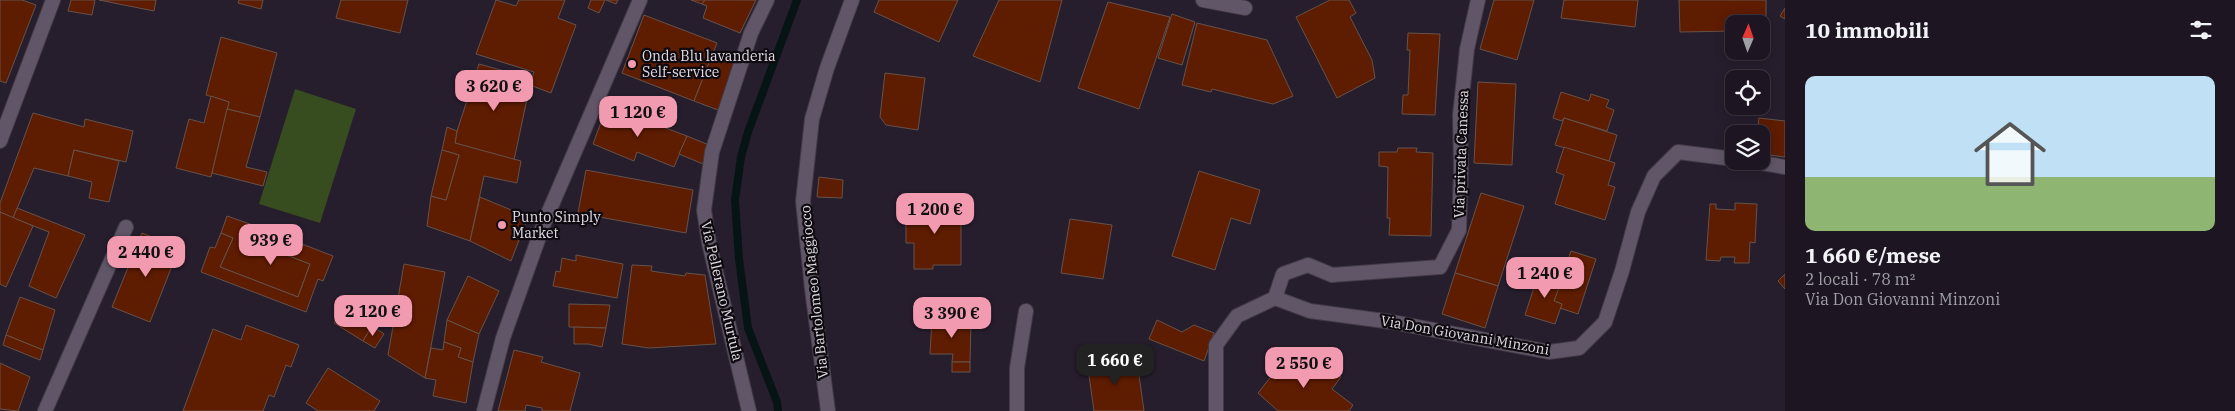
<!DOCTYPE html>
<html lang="it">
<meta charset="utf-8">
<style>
body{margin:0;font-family:"IBM Plex Serif",serif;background:#251f2a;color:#f1f3f6;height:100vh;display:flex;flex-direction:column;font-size:19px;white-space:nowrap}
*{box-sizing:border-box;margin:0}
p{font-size:16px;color:#a09fa5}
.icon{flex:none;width:28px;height:28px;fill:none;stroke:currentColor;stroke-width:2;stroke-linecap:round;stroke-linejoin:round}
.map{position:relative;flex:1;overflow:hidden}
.panel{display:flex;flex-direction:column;background:#1d1622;width:450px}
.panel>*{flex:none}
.needle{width:32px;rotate:2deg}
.controls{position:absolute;left:1725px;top:15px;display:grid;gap:10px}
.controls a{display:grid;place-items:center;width:45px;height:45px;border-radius:10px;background:#1d1622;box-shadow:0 2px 12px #0003,0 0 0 1px #3b3540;font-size:25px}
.price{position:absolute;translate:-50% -42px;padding:0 11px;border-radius:10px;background:#f29aaf;color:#111;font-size:16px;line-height:32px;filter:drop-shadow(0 1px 2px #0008)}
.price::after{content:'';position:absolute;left:50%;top:30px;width:15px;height:11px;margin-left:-8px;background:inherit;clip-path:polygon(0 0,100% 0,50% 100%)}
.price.selected{background:#222;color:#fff}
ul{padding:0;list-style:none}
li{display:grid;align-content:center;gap:10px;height:265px;padding:0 20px}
li span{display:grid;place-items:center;height:155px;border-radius:10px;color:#555}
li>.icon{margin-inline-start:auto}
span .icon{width:90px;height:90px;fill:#fffc;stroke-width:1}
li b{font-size:21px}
h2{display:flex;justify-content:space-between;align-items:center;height:60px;padding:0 20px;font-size:21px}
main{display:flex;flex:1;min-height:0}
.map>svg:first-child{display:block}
</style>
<main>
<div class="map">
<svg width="1785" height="411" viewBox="0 0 1785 411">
<rect width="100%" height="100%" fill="#271e2d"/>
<path fill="#374c1f" d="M295 89 356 109 320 223 259 204Z"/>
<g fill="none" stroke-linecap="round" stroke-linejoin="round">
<path stroke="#061416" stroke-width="8" d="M778 411 777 402 748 328 739 259 735 200 741 157 748 132 797 0"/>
</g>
<g fill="#5e1c00" stroke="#66524a">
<path d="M0 0H22L36 5 6 83 0 81Z"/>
<path d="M71 0H95L92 15 68 11Z"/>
<path d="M99 0H156L154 11Z"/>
<path d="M239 0H263L261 9 238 3Z"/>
<path d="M341 0H408L400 33 336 18Z"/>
<path d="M496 0 516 6 519 0H565L558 18 576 25 551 93 530 85 534 72 476 54Z"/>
<path d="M591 0H605L599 13 588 8Z"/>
<path d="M606 0H618L616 4Z"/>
<path d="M691 0H705L702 4Z"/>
<path d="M705 0H756L740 33 703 18 707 6 702 4Z"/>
<path d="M879 0H958L939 42 874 12Z"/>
<path d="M999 0H1062L1040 82 973 56Z"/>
<path d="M1330 0H1349L1356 13 1350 17 1372 60 1375 78 1337 98 1296 17Z"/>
<path d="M1494 0H1534L1517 60 1480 49Z"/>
<path d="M1564 0H1638L1635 27 1561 18Z"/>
<path d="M1679 0H1766V31H1761V24H1734V31L1680 32Z"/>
<path d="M1108 2 1170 17 1139 109 1078 88Z"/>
<path d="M1785 8V19L1780 16Z"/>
<path d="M1172 14 1195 22 1182 65 1158 58Z"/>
<path d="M644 15 717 43 694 101 622 73Z"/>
<path d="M1197 23 1267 40 1293 96 1273 104 1212 89 1211 92 1182 85Z"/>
<path d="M1408 33 1440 34 1435 115 1402 114 1403 95H1408L1410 50H1407Z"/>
<path d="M221 37 277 53 260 117 227 109 229 102 206 95Z"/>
<path d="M712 55 736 63 718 110 694 101Z"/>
<path d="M479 64 533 79 530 85 514 160 455 143 457 131Z"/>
<path d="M885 73 925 78 918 130 886 125 880 117Z"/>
<path d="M1478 82 1516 84 1512 165 1474 163Z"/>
<path d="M1561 92 1589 101 1591 94 1609 100 1606 107 1614 110 1607 131 1564 118 1562 121 1553 118Z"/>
<path d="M211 96 229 102 211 177 176 168 189 119 204 123Z"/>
<path d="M607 106 687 136 674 167 637 152 634 161 593 144Z"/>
<path d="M227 109 260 117 246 167 267 172 263 186 212 173Z"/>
<path d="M33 113 84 127 85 119 133 131 126 162 74 150 68 176 34 168 13 218 0 212V203Z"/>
<path d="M1564 118 1617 135 1609 161 1555 145Z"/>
<path d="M1759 118 1785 121V157L1761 154V134H1757Z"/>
<path d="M447 127 457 131 455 143 521 161 517 183 484 176 470 241 427 226 431 196 446 200 459 155 442 150Z"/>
<path d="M687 136 709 145 703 164 679 154Z"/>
<path d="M1564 147 1615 163 1608 185 1615 187 1605 220 1555 204 1564 175 1556 172Z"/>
<path d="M1398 148H1417L1416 152 1433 153 1431 236 1389 235 1390 218H1387L1388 167 1379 166V152H1397Z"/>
<path d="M74 150 119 161 109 202 89 198 92 182 68 176Z"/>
<path d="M442 150 459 155 446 200 431 196Z"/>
<path d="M586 170 693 190 686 233 578 213Z"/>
<path d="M1199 171 1260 190 1250 224 1231 218 1215 270 1172 256Z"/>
<path d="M819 177 843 180 842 198 817 197Z"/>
<path d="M1481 193 1524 206 1498 286 1455 273Z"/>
<path d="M480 197 528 217 511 261 470 241Z"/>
<path d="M1735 203 1757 204 1755 243 1750 242 1749 263H1734L1735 257H1721L1720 261 1706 260 1710 204H1716V209L1735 210Z"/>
<path d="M931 204H961V265H933V269H914V243H906V208H932Z"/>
<path d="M17 208 85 235 56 298 29 286 49 232 13 218Z"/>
<path d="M0 212 33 226 6 287 0 284Z"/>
<path d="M227 216 250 224 245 239 310 264 298 297 220 267 233 238 221 233Z"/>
<path d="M1070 219 1112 225 1103 279 1061 273Z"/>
<path d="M250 224 333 256 323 281 318 279 306 312 201 272 210 247 215 248 221 233 233 238 220 267 298 297 310 264 245 239Z"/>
<path d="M142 233 179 248 150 322 112 307Z"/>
<path d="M1571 251 1596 259 1578 314 1560 308 1562 304 1554 301Z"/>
<path d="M576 255 623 264 617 298 553 286 556 271 560 272 562 258 576 261Z"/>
<path d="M404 264 445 272 425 378 388 355Z"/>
<path d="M632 265 652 266 651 271 685 276 686 273 705 275 716 344 649 348 622 344Z"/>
<path d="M1539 272 1562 280 1554 301 1562 304 1555 324 1525 315Z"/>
<path d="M1455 273 1498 286 1485 328 1442 314Z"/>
<path d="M1785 274V289L1778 281Z"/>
<path d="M468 276 499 291 479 334 447 320Z"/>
<path d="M20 297 55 310 43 350 6 335Z"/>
<path d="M350 297 379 315 363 341 334 323Z"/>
<path d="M569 304 610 305 606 328 569 327Z"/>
<path d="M932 319 971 321 970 362H952L953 354H930Z"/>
<path d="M447 320 479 334 473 362 458 357 461 348 444 342Z"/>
<path d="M1157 320 1182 332 1194 325 1214 333 1204 361 1149 339Z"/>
<path d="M246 325 299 345 291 367 286 365 274 397 269 395 263 411H183L213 329 241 340Z"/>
<path d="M372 326 384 334 375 348 363 341Z"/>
<path d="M574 327 606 328 602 347 588 344H574Z"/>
<path d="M6 335 43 350 40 360 3 345Z"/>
<path d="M444 342 461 348 458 357 473 362 466 403 433 396 436 380 425 378 431 348 443 350Z"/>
<path d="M514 350 543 357 541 362 580 373 570 411H542V408L526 405 525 411H498Z"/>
<path d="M1288 355 1310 372 1319 360 1341 377 1332 389 1353 405 1349 411H1278L1258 393Z"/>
<path d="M1112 357V361L1130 359 1131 369 1138 368 1144 411H1094L1087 361Z"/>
<rect x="952" y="362" width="18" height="10"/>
<path d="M0 363 30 377 18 411 0 409Z"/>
<path d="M328 368 380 401 374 411H318L306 403Z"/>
</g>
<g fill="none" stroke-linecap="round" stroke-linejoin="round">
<defs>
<path id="pedestrian" d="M749 411 709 243 704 210 712 152 751 33 767 0"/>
<g id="minor">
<path d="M1203 0 1245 8"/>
<path d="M0 141 53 0"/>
<path d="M1750 161 1785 167"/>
<path d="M1275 298 1283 274 1308 265 1332 275 1440 267 1459 230 1461 169 1460 115 1467 49 1478 0"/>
<path d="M45 411 126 227"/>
<path d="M828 411 812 289 803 201 812 119 827 68 852 0"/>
<path d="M1017 411V368L1026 311"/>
<path d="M1216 411V345L1237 316 1275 298 1310 311 1392 322 1549 352 1579 348 1605 322 1622 271 1638 212 1654 176 1678 152 1734 159"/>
</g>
<path id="tertiary" d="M484 411 503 338 544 223 640 0"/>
</defs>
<use href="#pedestrian" stroke="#423a47" stroke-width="16"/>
<use href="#minor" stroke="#423a47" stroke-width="16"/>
<use href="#tertiary" stroke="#423a47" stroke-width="16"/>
<use href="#pedestrian" stroke="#615667" stroke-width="14"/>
<use href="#minor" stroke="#615667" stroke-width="14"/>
<use href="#tertiary" stroke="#615667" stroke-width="14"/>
</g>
<g fill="#f29aaf" stroke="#0e0a10" stroke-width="2">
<circle cx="632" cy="64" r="5"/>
<circle cx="502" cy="225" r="5"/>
</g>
<g text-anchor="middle" stroke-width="4.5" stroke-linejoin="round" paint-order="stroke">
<g font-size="14" fill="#e0dae4" stroke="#0e0a10" text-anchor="start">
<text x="642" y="61">Onda Blu lavanderia<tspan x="642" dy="16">Self-service</tspan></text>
<text x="512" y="222">Punto Simply<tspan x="512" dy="16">Market</tspan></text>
</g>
<g font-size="14" fill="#e0dae4" stroke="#0e0a10">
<text transform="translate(1461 154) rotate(-88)" y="5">Via privata Canessa</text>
<text transform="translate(722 291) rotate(77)" y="5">Via Pellerano Murtula</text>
<text transform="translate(814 292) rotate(-96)" y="5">Via Bartolomeo Maggiocco</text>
<text transform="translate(1465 335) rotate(10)" y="5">Via Don Giovanni Minzoni</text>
</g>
</g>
</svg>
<div class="controls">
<a><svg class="needle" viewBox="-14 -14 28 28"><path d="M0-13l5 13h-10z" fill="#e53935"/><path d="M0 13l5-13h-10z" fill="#a09fa5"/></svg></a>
<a><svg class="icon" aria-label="locate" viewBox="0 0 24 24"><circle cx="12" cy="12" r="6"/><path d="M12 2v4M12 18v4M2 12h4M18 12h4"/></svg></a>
<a><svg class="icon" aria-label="layers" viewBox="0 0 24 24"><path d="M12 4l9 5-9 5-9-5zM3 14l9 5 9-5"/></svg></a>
</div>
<b class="price" style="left:494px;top:112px">3 620 €</b>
<b class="price" style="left:638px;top:138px">1 120 €</b>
<b class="price" style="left:935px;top:235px">1 200 €</b>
<b class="price" style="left:271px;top:266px">939 €</b>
<b class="price" style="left:146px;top:278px">2 440 €</b>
<b class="price" style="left:1545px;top:299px">1 240 €</b>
<b class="price" style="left:373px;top:337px">2 120 €</b>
<b class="price" style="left:952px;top:339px">3 390 €</b>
<b class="price selected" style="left:1115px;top:386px">1 660 €</b>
<b class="price" style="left:1304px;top:389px">2 550 €</b>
</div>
<section class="panel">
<h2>10 immobili<svg class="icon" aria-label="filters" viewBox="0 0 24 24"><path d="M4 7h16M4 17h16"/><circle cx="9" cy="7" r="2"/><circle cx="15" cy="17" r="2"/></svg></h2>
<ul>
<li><span style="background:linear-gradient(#bfe0f5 65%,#8fb573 0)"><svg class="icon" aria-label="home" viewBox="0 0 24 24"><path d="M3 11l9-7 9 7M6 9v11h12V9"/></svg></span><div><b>1 660 €/mese</b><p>2 locali · 78 m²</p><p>Via Don Giovanni Minzoni</p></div></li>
</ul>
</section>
</main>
